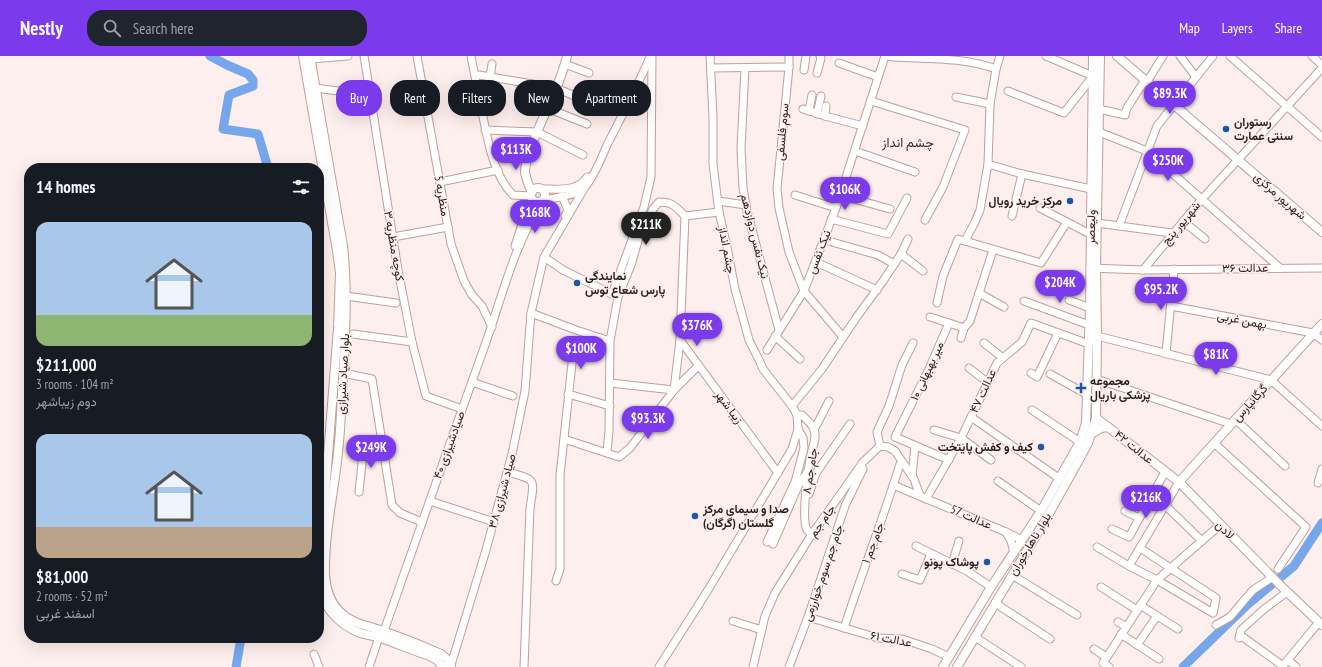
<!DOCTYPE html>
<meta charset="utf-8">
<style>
body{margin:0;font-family:"PT Sans Narrow",Vazirmatn,sans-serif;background:#20242c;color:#f1f3f6;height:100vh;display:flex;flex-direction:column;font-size:15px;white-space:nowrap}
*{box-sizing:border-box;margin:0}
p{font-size:13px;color:#9ea1a6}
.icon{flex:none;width:22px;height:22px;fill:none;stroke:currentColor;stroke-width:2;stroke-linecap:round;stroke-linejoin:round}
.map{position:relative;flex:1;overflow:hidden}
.side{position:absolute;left:24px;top:107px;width:300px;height:480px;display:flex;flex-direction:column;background:#171b24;border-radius:16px;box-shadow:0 4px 16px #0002}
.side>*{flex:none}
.guide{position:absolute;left:336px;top:24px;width:380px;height:36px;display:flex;gap:8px}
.price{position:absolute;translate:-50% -34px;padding:0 9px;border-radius:14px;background:#7c3aed;color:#fff;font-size:13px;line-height:26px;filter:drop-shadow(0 1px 2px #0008)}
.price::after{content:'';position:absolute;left:50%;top:24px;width:12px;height:9px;margin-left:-6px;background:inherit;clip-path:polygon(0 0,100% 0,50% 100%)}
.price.active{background:#222;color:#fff}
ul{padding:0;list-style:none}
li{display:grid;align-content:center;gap:8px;height:212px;padding:0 12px}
li span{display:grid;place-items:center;height:124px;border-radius:12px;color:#555}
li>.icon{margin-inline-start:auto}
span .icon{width:72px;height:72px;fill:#fffc;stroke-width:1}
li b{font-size:17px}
h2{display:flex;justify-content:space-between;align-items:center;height:48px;padding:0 12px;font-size:17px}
.tag{padding:0 14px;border-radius:16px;background:#171b24;box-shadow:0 4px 16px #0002;font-size:14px;line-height:36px}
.tag.active{background:#7c3aed;color:#fff}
header{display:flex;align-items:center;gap:24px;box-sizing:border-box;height:56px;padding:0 20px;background:#7c3aed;color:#fff}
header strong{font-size:19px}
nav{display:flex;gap:22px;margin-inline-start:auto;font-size:14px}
.search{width:280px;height:36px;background:#20242c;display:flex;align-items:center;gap:10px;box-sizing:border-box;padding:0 14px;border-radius:16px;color:#9ea1a6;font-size:15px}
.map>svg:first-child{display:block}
</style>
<header>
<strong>Nestly</strong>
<div class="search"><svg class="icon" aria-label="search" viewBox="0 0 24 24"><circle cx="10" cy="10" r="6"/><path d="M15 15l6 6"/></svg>Search here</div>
<nav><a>Map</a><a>Layers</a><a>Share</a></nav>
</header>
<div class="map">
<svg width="1322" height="611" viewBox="0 0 1322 611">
<rect width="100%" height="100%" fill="#fcefed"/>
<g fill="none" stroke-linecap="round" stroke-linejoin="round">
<g stroke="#76a6ec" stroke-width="9">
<path d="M210 0 227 9 248 18 253 24V30L229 39 223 73 258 78 268 112"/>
<path d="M236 611 241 582"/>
<path d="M1183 611 1247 549 1294 510 1322 467"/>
</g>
<defs>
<g id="minor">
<path d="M364 0 398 214 412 286 426 340 462 353"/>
<path d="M417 0 451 188 464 225 472 239 482 250 492 271"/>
<path d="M471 0C474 17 478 34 481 51 487 79 492 118 513 139L531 140"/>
<path d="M789 0V11L777 133 779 152 789 196 804 235 843 281"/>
<path d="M888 0 894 1C928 3 963 1 996 13"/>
<path d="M1180 0 1196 21"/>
<path d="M1230 0 1322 81"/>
<path d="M1312 0 1322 9"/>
<path d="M310 3 348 0"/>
<path d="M839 7 878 21"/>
<path d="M565 8 589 17"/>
<path d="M712 12 789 11"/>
<path d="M745 12 741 93 743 132 747 155 779 274"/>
<path d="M804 14 806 0"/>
<path d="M817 17 821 2 820 0"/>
<path d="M479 19 556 32 584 44"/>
<path d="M490 21 492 8"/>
<path d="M1147 26 1163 0"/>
<path d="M315 32 361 38"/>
<path d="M1008 35 1064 57 1093 20 1046 0"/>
<path d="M956 41 990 48"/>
<path d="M871 45 965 74 943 131 925 164"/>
<path d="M547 52 587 68"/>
<path d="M803 53 825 60 863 70"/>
<path d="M1099 53 1125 59 1127 52 1145 24"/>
<path d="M809 55 812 39"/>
<path d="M817 58 821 40"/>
<path d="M825 60 826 50"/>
<path d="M485 74 537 76 583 99"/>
<path d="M1099 76 1147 95 1280 212"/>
<path d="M855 95 915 116"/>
<path d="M988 108 1022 118 1091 133"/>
<path d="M440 126 498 114"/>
<path d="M542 133C558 133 578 136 587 121"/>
<path d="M795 139 836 152"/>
<path d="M840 139 890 153"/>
<path d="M562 140 568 154 565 160"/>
<path d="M544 144C555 141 572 141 582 134 592 126 602 101 607 89 622 60 637 31 650 1"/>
<path d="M718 145 746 149"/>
<path d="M1040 152 1090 178"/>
<path d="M685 160 719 156"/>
<path d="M1012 160 1022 118"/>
<path d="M831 163 888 178 907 142"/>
<path d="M1183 165 1205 183"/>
<path d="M1097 167 1172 177"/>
<path d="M1119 170 1157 70 1213 0"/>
<path d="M393 181 448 171"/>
<path d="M825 184 878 199 894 208"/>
<path d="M965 185 975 166 980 154 988 108 990 48 996 13 1000 0"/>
<path d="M515 190 526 156 532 143"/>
<path d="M901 198 923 215"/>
<path d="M544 201 563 214 616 240"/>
<path d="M816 206 877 234"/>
<path d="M1090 212 1143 214 1322 212"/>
<path d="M1143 214 1202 143 1322 12"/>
<path d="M979 237 1004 251"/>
<path d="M612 238 644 151 651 121 652 0"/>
<path d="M346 240 396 247"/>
<path d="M1069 244 1090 252"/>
<path d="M1024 245 1089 269"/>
<path d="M937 247 943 220 958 183 1041 207 1067 166"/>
<path d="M1171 250 1313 277 1322 284"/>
<path d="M531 257 576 274 610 285"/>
<path d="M930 261 949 267 929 313 895 381 949 404"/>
<path d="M949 267 964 272"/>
<path d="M964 272 970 265 993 194"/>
<path d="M353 278 412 286"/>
<path d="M775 280 800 303"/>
<path d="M1097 280 1271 324 1322 370"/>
<path d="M961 282 964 272"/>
<path d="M680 284 778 417"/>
<path d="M984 287 1003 302"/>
<path d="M767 294 804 235 836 152 885 0"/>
<path d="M1166 298 1174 213"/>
<path d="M969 312 987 326"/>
<path d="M343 317 372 323 392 449 400 457 422 466"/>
<path d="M1031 317 1037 321 1058 277"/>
<path d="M1050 318 1088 339"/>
<path d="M1096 323 1231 368"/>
<path d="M472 326 513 340"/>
<path d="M610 327 674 334"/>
<path d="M674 334 680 284 685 160"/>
<path d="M568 338 610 350"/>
<path d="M792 350 822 313 856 262 883 225 901 198 908 183"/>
<path d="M1032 354 1080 386"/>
<path d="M797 359H802C806 363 812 368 814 373 817 381 813 390 811 398 808 412 801 463 807 474 808 475 812 478 812 478"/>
<path d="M971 361 1060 423"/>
<path d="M1235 363 1285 410"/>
<path d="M814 374 829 345"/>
<path d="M934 374 961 382 991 404"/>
<path d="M564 383 619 401 630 392 674 334 698 310"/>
<path d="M1214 387 1306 471 1278 513"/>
<path d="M880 390 877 376 889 350 902 309 913 287"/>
<path d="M607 396 609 375 610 285 618 241 631 209 640 178 653 153 659 146C673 146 676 151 685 160"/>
<path d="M319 405H327"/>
<path d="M507 416C536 424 535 421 530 452L524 611"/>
<path d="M912 420 915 390"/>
<path d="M998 425 1041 455"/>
<path d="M1318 427 1322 413"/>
<path d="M893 429 1006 476 1022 484"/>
<path d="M359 436 364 388 383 390"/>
<path d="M809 438 816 417 850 368"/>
<path d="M926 443 961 382 997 307 1022 286 1031 267 1089 288"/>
<path d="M430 445 494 466"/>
<path d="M1165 449 1202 485"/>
<path d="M1125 455 1139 462"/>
<path d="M1112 473 1129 481 1165 416"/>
<path d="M1006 476 1011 485 1014 497"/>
<path d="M767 486 795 426 804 392 803 382 798 373"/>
<path d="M773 488 799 428 808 415"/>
<path d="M916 490 967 515 991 531"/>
<path d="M1097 491 1129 510 1157 524 1213 557 1216 542 1140 492"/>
<path d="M952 508 959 485"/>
<path d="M1129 510 1179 426"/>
<path d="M902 518 920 524 931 498"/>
<path d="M1012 519 1077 559"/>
<path d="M556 525 560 513V419L574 289"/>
<path d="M1101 531 1137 554"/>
<path d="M995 547 1050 583"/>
<path d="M1140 549 1178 573"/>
<path d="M808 561 878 582 902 583 932 593 949 601"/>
<path d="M733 565 762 574"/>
<path d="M1118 566 1126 571"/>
<path d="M1216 569 1230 561 1253 534 1273 521"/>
<path d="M844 572C862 517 883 463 900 408"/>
<path d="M384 575C417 480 451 384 485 289 502 241 514 189 542 146"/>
<path d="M1121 578 1159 603"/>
<path d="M1240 579 1283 610"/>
<path d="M975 581 1021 611"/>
<path d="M1239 582 1241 574 1263 554 1287 536"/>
<path d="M1137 589 1157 560"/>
<path d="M1094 593 1106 601"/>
<path d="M314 598 319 611"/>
<path d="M1288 604 1296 611"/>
<path d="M451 609 486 494 512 398 525 335 531 257 544 201 585 131"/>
<path d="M369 611 379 581"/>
<path d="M659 611 708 534 792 393 798 373 797 359 792 350 763 313 760 306 749 284 735 233 727 191 719 156 713 108V61L710 0"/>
<path d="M753 611 765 560 775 537 812 478 842 436 863 406 880 390 888 391 895 395 914 423 920 440"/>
<path d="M789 611 808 561 845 450 863 413"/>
<path d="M1109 611 1103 607 1157 524 1220 469"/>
<path d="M1282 611 1319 566"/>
</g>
<g id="major">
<path d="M303 0 337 195 340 217 338 272 319 514"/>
<path d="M310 0 343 190C348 235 345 279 343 323 341 347 341 372 338 396 334 437 324 478 325 519 326 532 330 546 339 555 353 569 368 569 385 576 404 582 423 590 441 598L447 603 451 611"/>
<path d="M1117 0 1322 176"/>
<circle cx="538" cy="139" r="7"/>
<path d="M532 136C529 130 526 123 525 116 525 106 530 95 533 86 544 57 560 30 567 0"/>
<path d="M1108 371 1179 426 1284 533 1322 569"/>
<path d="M1091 378 1101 372 1108 371 1096 362"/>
<path d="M1179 426 1322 268"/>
<path d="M319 525C320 549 338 568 360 577 367 579 375 580 381 582 398 588 414 595 430 600L437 604 443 611"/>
<path d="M943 611 991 531 1041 455 1080 386 1086 367 1090 252 1093 0"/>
<path d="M957 611 1046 463 1080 402 1088 387 1096 362 1097 280 1096 212 1100 0"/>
</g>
</defs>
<use href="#minor" stroke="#bfa09b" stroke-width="9"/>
<use href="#major" stroke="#bfa09b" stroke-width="10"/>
<use href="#minor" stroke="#fff" stroke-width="7"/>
<use href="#major" stroke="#fff" stroke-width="8"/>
</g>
<g fill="#1e57a9" stroke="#fcefed" stroke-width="1.5">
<circle cx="1226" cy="73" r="4"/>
<circle cx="1070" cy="145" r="4"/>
<circle cx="577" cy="227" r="4"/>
<path d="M1079 326h4v4h4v4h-4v4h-4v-4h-4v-4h4z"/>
<circle cx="1041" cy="391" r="4"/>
<circle cx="695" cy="460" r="4"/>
<circle cx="987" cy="506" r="4"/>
</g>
<g text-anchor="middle" stroke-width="3" stroke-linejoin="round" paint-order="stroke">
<g font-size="12" font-weight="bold" fill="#291d1c" stroke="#fcefed" text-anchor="start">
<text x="1234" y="70">رستوران<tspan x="1234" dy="14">سنتی عمارت</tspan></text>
<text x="1062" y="149" text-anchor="end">مرکز خرید رویال</text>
<text x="585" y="224">نمایندگی<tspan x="585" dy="14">پارس شعاع توس</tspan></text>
<text x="1090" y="329">مجموعه<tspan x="1090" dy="14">پزشکی باریال</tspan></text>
<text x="1033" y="395" text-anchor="end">کیف و کفش پایتخت</text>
<text x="703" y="457">صدا و سیمای مرکز<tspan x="703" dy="14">گلستان (گرگان)</tspan></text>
<text x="979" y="510" text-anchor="end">پوشاک پونو</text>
</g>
<g font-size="12" fill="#291d1c" stroke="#fcefed">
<text transform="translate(782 76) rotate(-85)" y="4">سوم فلسفی</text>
<text transform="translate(442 140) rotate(80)" y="4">منظریه 5</text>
<text transform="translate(1280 140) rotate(41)" y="4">شهریور مرکزی</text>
<text transform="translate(1181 167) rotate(-50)" y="4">شهریور پنج</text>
<text transform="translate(1091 171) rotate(-89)" y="4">ولیعصر</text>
<text transform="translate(755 180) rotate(76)" y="4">نیک نفس دوازدهم</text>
<text transform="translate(394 190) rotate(80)" y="4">کوچه منظریه ۳</text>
<text transform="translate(727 194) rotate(79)" y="4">چشم انداز</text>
<text transform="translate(819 196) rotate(-69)" y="4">نیک نفس</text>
<text transform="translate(1245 212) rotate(-1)" y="4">عدالت ۳۶</text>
<text transform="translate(1242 264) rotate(11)" y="4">بهمن غربی</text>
<text transform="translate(927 315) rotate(-65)" y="4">۱۰ میر بهبهانی</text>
<text transform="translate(343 318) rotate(-87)" y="4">بلوار صیاد شیرازی</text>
<text transform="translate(983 335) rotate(-65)" y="4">عدالت ۴۷</text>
<text transform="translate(1250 347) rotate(-48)" y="4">گرگانپارس</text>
<text transform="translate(729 351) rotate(53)" y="4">زیبا شهر</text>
<text transform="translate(449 389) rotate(-70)" y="4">۴۰ صیادشیرازی</text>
<text transform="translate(1134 391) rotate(39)" y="4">عدالت ۴۲</text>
<text transform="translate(810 415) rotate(-81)" y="4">۸ جام جم</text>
<text transform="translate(502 435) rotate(-75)" y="4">صیاد شیرازی ۳۸</text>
<text transform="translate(971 461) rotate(23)" y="4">عدالت 57</text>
<text transform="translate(822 465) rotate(-55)" y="4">جام جم</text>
<text transform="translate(1225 474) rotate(45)" y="4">لادن</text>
<text transform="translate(873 487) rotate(-69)" y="4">۱ جام جم</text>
<text transform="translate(1030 488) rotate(-59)" y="4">بلوار ناهارخوران</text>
<text transform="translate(823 517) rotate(-71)" y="4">جام جم سوم خوارزمی</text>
<text transform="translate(891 583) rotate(11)" y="4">عدالت ۶۱</text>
</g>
<g font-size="13" fill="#432b28" stroke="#fcefed">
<text x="908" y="91">چشم انداز</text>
</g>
</g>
</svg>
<b class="price" style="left:1170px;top:59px">$89.3K</b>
<b class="price" style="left:516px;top:115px">$113K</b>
<b class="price" style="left:1168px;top:126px">$250K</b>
<b class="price" style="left:845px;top:155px">$106K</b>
<b class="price" style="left:535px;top:178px">$168K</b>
<b class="price active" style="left:646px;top:190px">$211K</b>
<b class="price" style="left:1060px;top:248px">$204K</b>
<b class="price" style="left:1161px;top:255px">$95.2K</b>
<b class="price" style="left:697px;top:291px">$376K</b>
<b class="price" style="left:581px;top:314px">$100K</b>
<b class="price" style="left:1216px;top:320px">$81K</b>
<b class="price" style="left:648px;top:384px">$93.3K</b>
<b class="price" style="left:371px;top:413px">$249K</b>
<b class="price" style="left:1146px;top:463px">$216K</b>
<div class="guide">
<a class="tag active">Buy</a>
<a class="tag">Rent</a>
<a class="tag">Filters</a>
<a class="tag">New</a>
<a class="tag">Apartment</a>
</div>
<section class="side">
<h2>14 homes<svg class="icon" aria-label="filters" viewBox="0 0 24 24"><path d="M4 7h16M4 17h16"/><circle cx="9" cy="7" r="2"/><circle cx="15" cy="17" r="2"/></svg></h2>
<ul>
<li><span style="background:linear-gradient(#a9c7e8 75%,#8fb573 0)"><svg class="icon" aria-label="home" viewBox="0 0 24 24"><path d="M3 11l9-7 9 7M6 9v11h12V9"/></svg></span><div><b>$211,000</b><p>3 rooms · 104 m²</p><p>دوم زیباشهر</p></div></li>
<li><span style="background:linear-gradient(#a9c7e8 75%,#b9a48a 0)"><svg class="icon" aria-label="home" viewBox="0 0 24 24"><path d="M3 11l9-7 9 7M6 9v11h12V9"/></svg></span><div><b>$81,000</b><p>2 rooms · 52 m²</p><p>اسفند غربی</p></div></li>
</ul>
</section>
</div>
